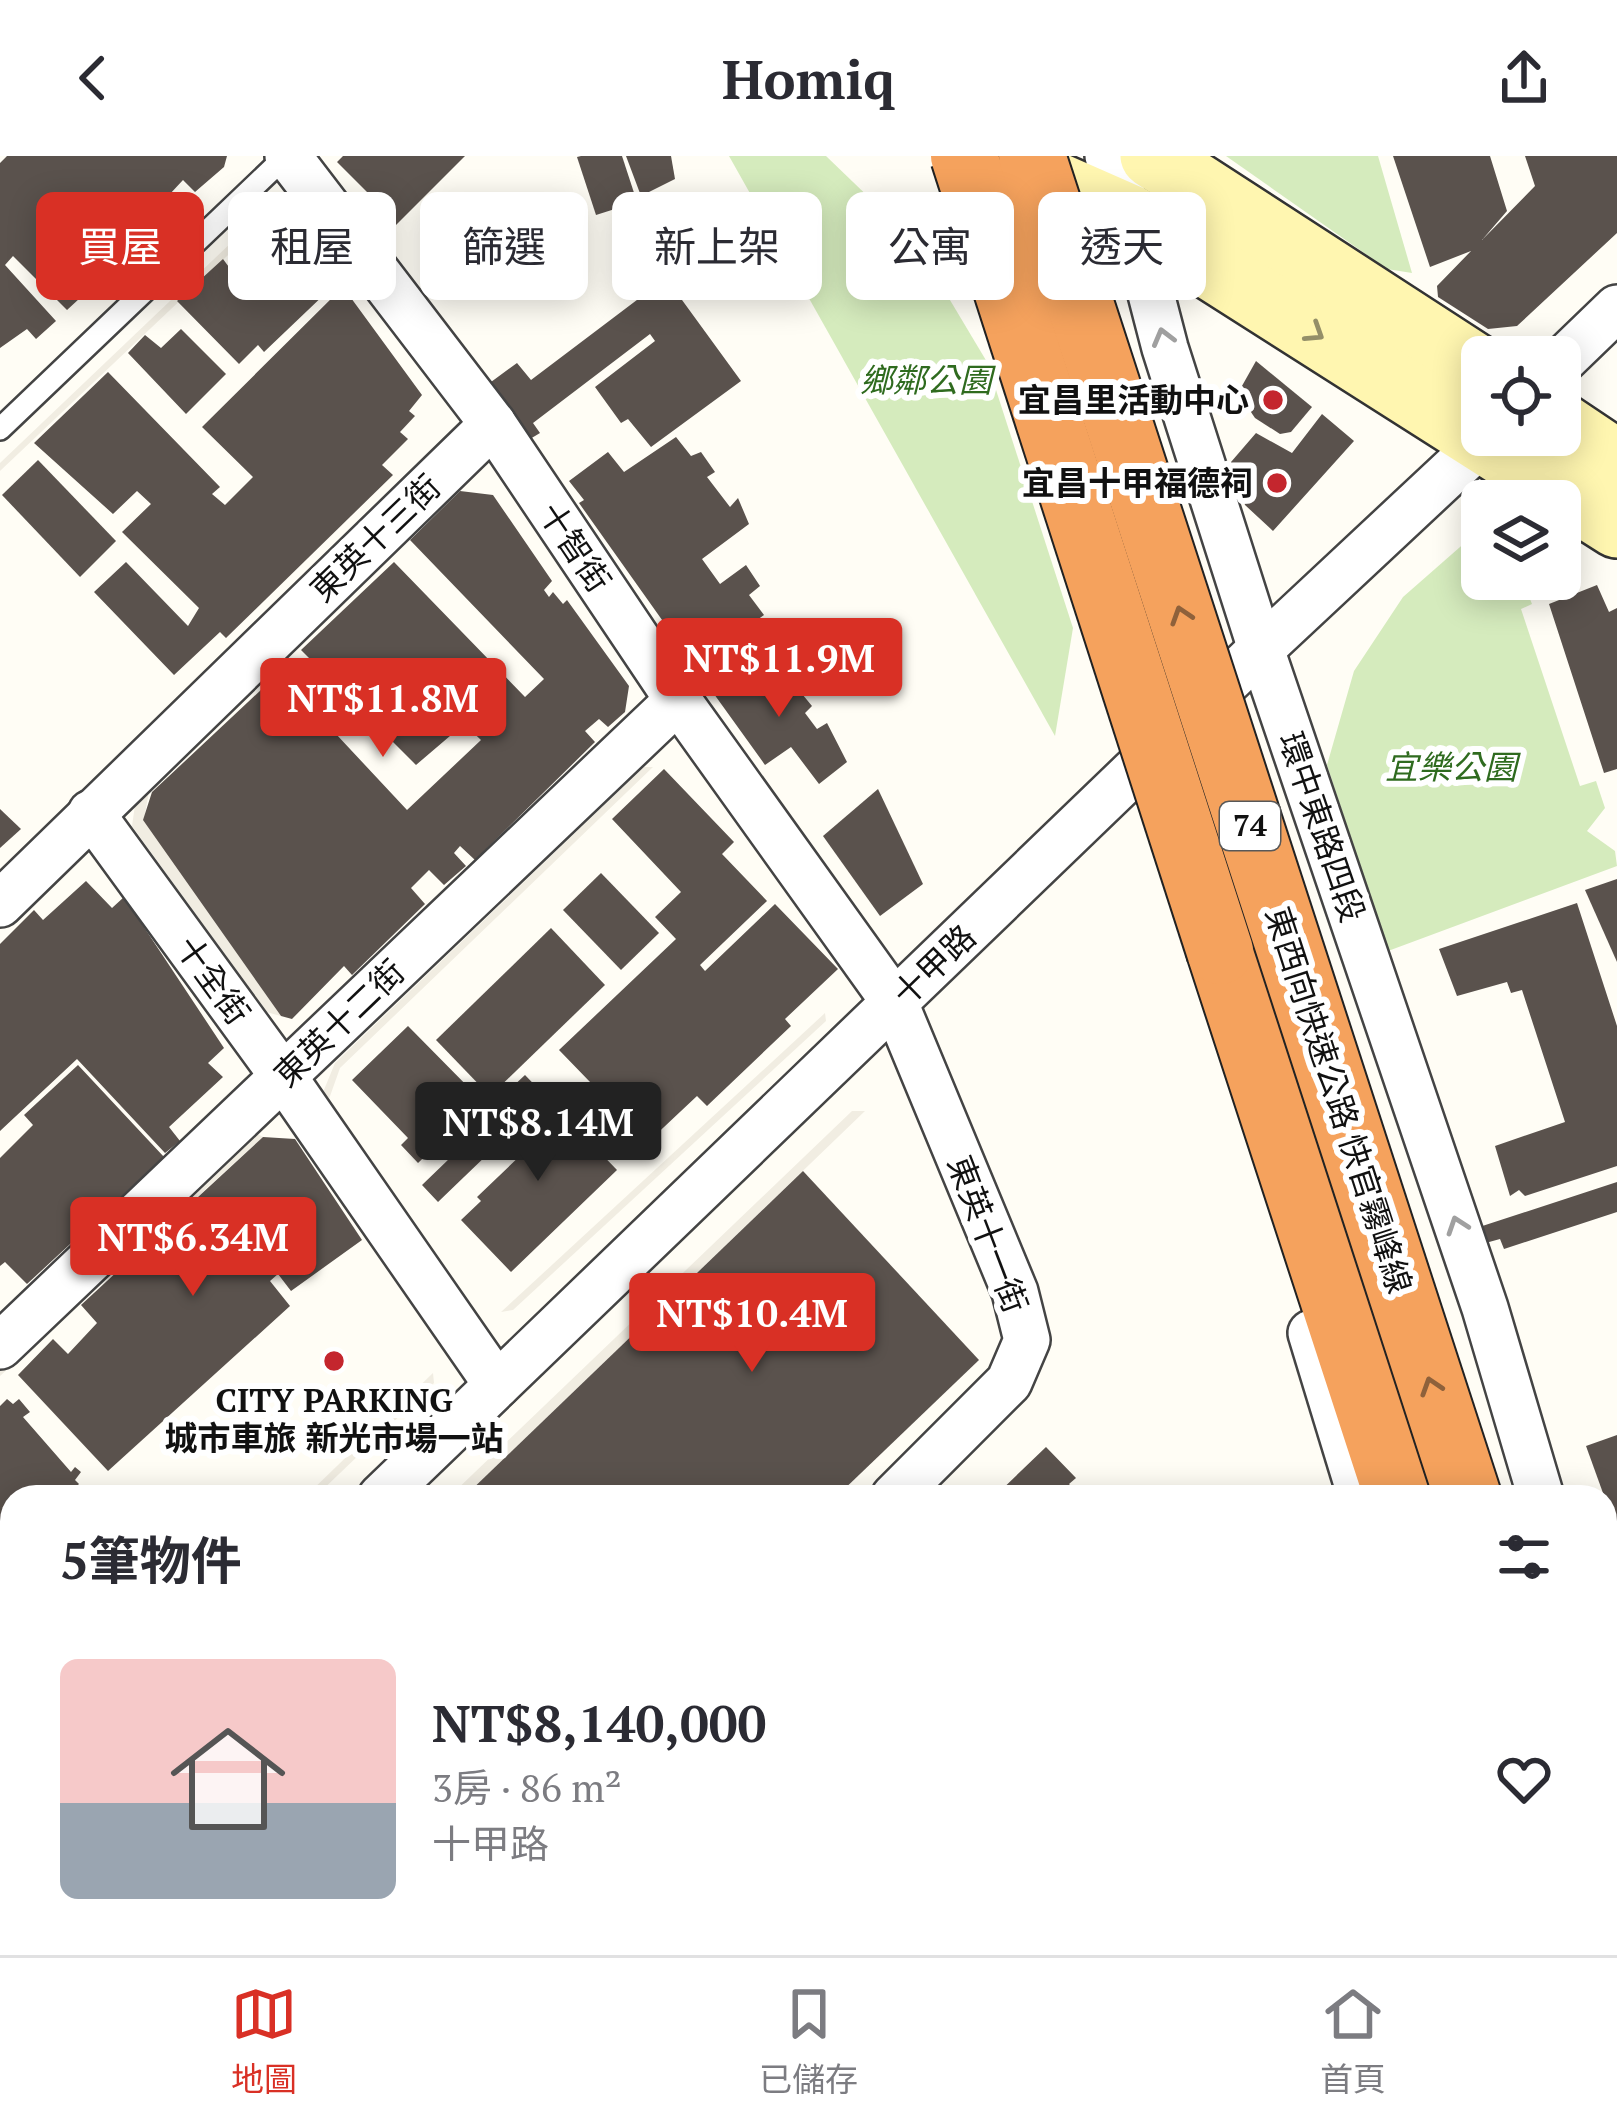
<!DOCTYPE html>
<html lang="zh-TW">
<meta charset="utf-8">
<style>
body{margin:0;font-family:"PT Serif","Noto Sans TC",serif;background:#f7f7f7;color:#2b2b33;height:100vh;display:flex;flex-direction:column;font-size:45px;white-space:nowrap}
*{box-sizing:border-box;margin:0}
p{font-size:39px;color:#7c7c81}
.icon{flex:none;width:66px;height:66px;fill:none;stroke:currentColor;stroke-width:2;stroke-linecap:round;stroke-linejoin:round}
.map{position:relative;flex:1;overflow:hidden}
.drawer{position:absolute;left:0px;top:1329px;width:1617px;height:471px;display:flex;flex-direction:column;background:#fff;border-radius:36px 36px 0 0;box-shadow:0 6px 30px #0003}
.drawer>*{flex:none}
.guide{position:absolute;left:36px;top:36px;width:1545px;height:108px;display:flex;gap:24px}
.tools{position:absolute;left:1461px;top:180px;display:grid;gap:24px}
.tools a{display:grid;place-items:center;width:120px;height:120px;border-radius:18px;background:#fff;box-shadow:0 6px 30px #0003;font-size:60px}
.price{position:absolute;translate:-50% -102px;padding:0 27px;border-radius:12px;background:#d93025;color:#fff;font-size:39px;line-height:78px;filter:drop-shadow(0 3px 6px #0008)}
.price::after{content:'';position:absolute;left:50%;top:72px;width:36px;height:27px;margin-left:-18px;background:inherit;clip-path:polygon(0 0,100% 0,50% 100%)}
.price.selected{background:#222;color:#fff}
ul{padding:0;list-style:none}
li{display:flex;align-items:center;gap:36px;height:300px;padding:0 60px}
li+li{border-top:3px solid #e1e1e2}
li span{display:grid;place-items:center;flex:none;width:336px;height:240px;border-radius:18px;color:#555}
li>.icon{margin-inline-start:auto}
span .icon{width:144px;height:144px;fill:#fffc;stroke-width:1}
li b{font-size:51px}
h2{display:flex;justify-content:space-between;align-items:center;height:144px;padding:0 60px;font-size:51px}
.tag{padding:0 42px;border-radius:18px;background:#fff;box-shadow:0 6px 30px #0003;font-size:42px;line-height:108px}
.tag.selected{background:#d93025;color:#fff}
header{display:flex;justify-content:space-between;align-items:center;height:156px;padding:0 60px;background:#fff;font-size:54px;font-weight:600}
.tabs{display:flex;justify-content:space-around;align-items:center;height:168px;border-top:3px solid #e1e1e2;background:#fff;font-size:33px;color:#7c7c81}
.tabs a{display:grid;justify-items:center;gap:6px}
.tabs .selected{color:#d93025}
.map>svg:first-child{display:block}
</style>
<header><svg class="icon" aria-label="back" viewBox="0 0 24 24"><path d="M15 5l-7 7 7 7"/></svg>Homiq<svg class="icon" aria-label="share" viewBox="0 0 24 24"><path d="M12 15V3M7 8l5-5 5 5M5 13v7h14v-7"/></svg></header>
<div class="map">
<svg width="1617" height="1799" viewBox="0 0 1617 1799">
<rect width="100%" height="100%" fill="#fffdf5"/>
<g fill="#d5ebbd">
<path d="M729 0H826L880 52 941 129 987 206 1073 472 1055 580Z"/>
<path d="M1226 0H1378L1412 117 1387 113Z"/>
<path d="M1476 377H1482V423H1522L1532 448 1521 453 1580 630 1596 625 1605 652 1587 675 1615 695 1617 710 1388 795 1327 609 1354 515 1403 441Z"/>
</g>
<g fill="#f1ede2">
<path d="M256 63 264 65 0 315V307Z"/>
<path d="M451 333 460 335 150 629 144 664 281 860 266 856 132 670 138 628Z"/>
<path d="M644 611H653L340 912 329 943 471 1150 460 1146 319 946 335 907Z"/>
<path d="M825 857 826 865 513 1154 501 1156Z"/>
<path d="M852 955H865L464 1341H449Z"/>
<path d="M256 977 263 981 0 1220V1212Z"/>
<path d="M433 1217 434 1227 315 1341H305Z"/>
</g>
<g fill="#5a524d">
<path d="M7 0H227L224 11 195 36 183 24 169 39 180 50 67 154 13 100 5 109 56 165 36 183 27 173 0 192V7Z"/>
<path d="M343 0H465L391 74 364 43 369 38 337 6Z"/>
<path d="M581 0H622L637 46 596 59 577 1Z"/>
<path d="M626 0H671L675 23 641 40Z"/>
<path d="M1393 0H1490L1507 55 1482 84 1535 30 1525 0H1617V77L1517 170 1488 173 1438 141 1437 130 1471 95 1430 111Z"/>
<path d="M695 42 708 91 692 94 676 48Z"/>
<path d="M264 65 281 83 285 78 326 120 321 125 329 134 264 196 258 189 239 208 177 145 223 103 237 122 256 101 242 89Z"/>
<path d="M666 122 741 225 651 291 628 263 621 267 595 231 655 185 650 178 533 267 540 277 530 283 491 226 517 207 531 224Z"/>
<path d="M343 131 422 239 409 255 415 260 400 276 408 283 382 309 393 319 226 482 220 476 174 519 94 436 126 406 188 470 199 452 122 376 151 348 137 335 113 358 34 287 108 216 220 331 212 338 225 349 253 321 202 271Z"/>
<path d="M181 173 226 218 186 258 128 197 145 179 161 192Z"/>
<path d="M1256 205 1312 251 1291 276 1280 278 1255 262 1238 237Z"/>
<path d="M1322 258 1354 285 1273 375 1245 349 1231 306 1256 277 1292 297Z"/>
<path d="M676 281 691 300 701 296 715 316 707 321 730 351 738 342 749 368 702 403 720 428 746 409 760 430 749 439 764 459 694 509 579 347 584 344 569 325 608 296 624 316Z"/>
<path d="M38 304 116 385 80 421 2 339Z"/>
<path d="M460 335 493 339 552 425 544 434 549 441 553 436 563 448 567 444 629 530 625 556 608 571 599 563 585 575 595 586 475 704 460 690 454 697 466 710 444 729 429 714 411 732 425 748 352 819 344 810 292 863 281 860 143 664 152 636 279 517 407 654 481 584 464 568 416 609 301 494 394 406 525 541 544 523 410 384Z"/>
<path d="M1597 429 1609 456 1617 452V613L1604 617 1549 448Z"/>
<path d="M766 500 783 525 788 521 812 550 805 557 817 573 827 567 847 606 819 628 791 591 765 609 714 538Z"/>
<path d="M664 613 734 686 722 698 767 745 700 809 705 815 775 748 838 813 785 863 791 870 707 950 697 940 631 1002 574 942 591 927 559 894 676 783 655 761 681 736 612 663Z"/>
<path d="M878 633 923 728 880 760 823 680Z"/>
<path d="M0 653 21 673 0 692Z"/>
<path d="M601 717 659 777 621 814 563 754Z"/>
<path d="M1617 723V806L1585 734Z"/>
<path d="M86 725 112 752 124 741 224 892 208 907 223 921 169 971 180 985 165 997 77 903 0 975V788L34 754 43 764Z"/>
<path d="M1577 747 1617 870V1010L1525 1040 1519 1034 1510 1040 1495 990 1565 966 1522 834 1511 837 1507 826 1457 840 1439 793Z"/>
<path d="M551 772 605 829 490 940 436 884Z"/>
<path d="M408 870 482 945 418 1007 401 989 408 982 352 924Z"/>
<path d="M78 909 164 1001 27 1128 5 1106 0 1110V1002L33 969 24 959Z"/>
<path d="M525 919 617 1014 511 1116 461 1064 481 1045 477 1041 547 974 509 934Z"/>
<path d="M494 949 515 972 438 1046 422 1029 478 975 473 969Z"/>
<path d="M263 981 295 983 362 1084 291 1135 278 1118 270 1125 290 1150 108 1315 18 1219 53 1183 68 1198 97 1167 81 1149Z"/>
<path d="M803 1015 979 1204 836 1341H464Z"/>
<path d="M1617 1026V1056L1504 1093 1500 1083 1471 1091 1467 1075Z"/>
<path d="M7 1243 13 1248 19 1243 30 1256 23 1261 71 1316 75 1311 81 1316 75 1324 79 1328 66 1341H12V1394L0 1406V1250Z"/>
<path d="M1617 1279V1373H1616L1586 1290Z"/>
<path d="M1046 1291 1076 1322 1069 1328 1081 1341H994Z"/>
<path d="M12 1430V1564L0 1547V1441Z"/>
<path d="M0 1785 40 1793 43 1799H0Z"/>
<path d="M224 1788H396L385 1799H214Z"/>
<path d="M526 1788H615L626 1799H515Z"/>
<path d="M636 1788H747L745 1790 753 1799H647Z"/>
<path d="M963 1788H1365L1353 1799H952Z"/>
</g>
<g fill="none" stroke-linecap="round" stroke-linejoin="round">
<defs>
<path id="lane" d="M0 273 286 0"/>
<g id="street">
<path d="M288 0 493 268 678 544 895 847 1015 1136 1027 1184 1009 1226 894 1341"/>
<path d="M1108 0 1131 61 1165 192 1261 493 1485 1152 1541 1341"/>
<path d="M1560 207 1617 152"/>
<path d="M91 657 283 920 497 1229"/>
<path d="M0 748 493 268"/>
<path d="M1311 1177 1361 1341"/>
<path d="M0 1190 678 544"/>
<path d="M381 1341 1261 493 1490 279"/>
<path d="M1605 1559 1617 1600"/>
<path d="M0 1638 12 1659"/>
<path d="M0 1707 12 1695"/>
<path d="M86 1788 92 1799"/>
<path d="M810 1788 820 1799"/>
<path d="M1501 1788 1505 1799"/>
<path d="M427 1799 439 1788"/>
<path d="M908 1799 919 1788"/>
<path d="M1420 1799 1431 1788"/>
</g>
<g id="secondary">
<path d="M1152 0 1482 214"/>
<path d="M1001 4 1131 61 1617 370"/>
<path d="M1560 268 1617 306"/>
</g>
<g id="highway">
<path d="M1220 795 1398 1341"/>
<path d="M1605 1738 1617 1771"/>
<path d="M1553 1788 1557 1799"/>
</g>
</defs>
<use href="#lane" stroke="#444" stroke-width="26"/>
<use href="#street" stroke="#444" stroke-width="50"/>
<use href="#secondary" stroke="#333" stroke-width="68"/>
<use href="#highway" stroke="#222" stroke-width="70"/>
<use href="#lane" stroke="#fff" stroke-width="21"/>
<use href="#street" stroke="#fff" stroke-width="45"/>
<use href="#secondary" stroke="#fff6b0" stroke-width="63"/>
<use href="#highway" stroke="#f5a25d" stroke-width="66"/>
<defs>
<g id="highway-bridge">
<path d="M964 0 1220 795"/>
<path d="M1032 0 1468 1341"/>
</g>
</defs>
<use href="#highway-bridge" stroke="#222" stroke-width="70" stroke-linecap="butt"/>
<use href="#highway-bridge" stroke="#f5a25d" stroke-width="66"/>
</g>
<defs><path id="oneway-chevron" d="M-2-3.5L2.5 0L-2 3.5" fill="none" stroke-width="1.6" stroke-linecap="round" stroke-linejoin="round" transform="scale(3)"/></defs>
<use stroke="#948f68" href="#oneway-chevron" transform="translate(1315 177) rotate(33)"/>
<g stroke="#a0a0a0">
<use href="#oneway-chevron" transform="translate(1163 181) rotate(-105)"/>
<use href="#oneway-chevron" transform="translate(1457 1069) rotate(-109)"/>
</g>
<g stroke="#8e613b">
<use href="#oneway-chevron" transform="translate(1181 459) rotate(-108)"/>
<use href="#oneway-chevron" transform="translate(1431 1230) rotate(-108)"/>
</g>
<g fill="#c4262e" stroke="#fff" stroke-width="4.5">
<circle cx="1273" cy="244" r="12"/>
<circle cx="1277" cy="327" r="12"/>
<circle cx="334" cy="1205" r="12"/>
</g>
<g text-anchor="middle" stroke-width="12" stroke-linejoin="round" paint-order="stroke">
<rect fill="#fff" stroke="#585858" stroke-width="3" x="1220" y="646" width="60" height="48" rx="9"/>
<g font-size="30" font-weight="bold" fill="#111">
<text x="1250" y="680">74</text>
</g>
<g font-size="33" font-style="italic" fill="#2f6b1f" stroke="#fff">
<text x="926" y="236">鄉鄰公園</text>
<text x="1451" y="623">宜樂公園</text>
</g>
<g font-size="33" font-weight="bold" fill="#111" stroke="#fff" text-anchor="end">
<text x="1249" y="256">宜昌里活動中心</text>
<text x="1253" y="339">宜昌十甲福德祠</text>
<text x="334" y="1256" text-anchor="middle">CITY PARKING<tspan x="334" dy="38">城市車旅 新光市場一站</tspan></text>
</g>
<g font-size="33" fill="#111" stroke="#fff">
<text transform="translate(375 382) rotate(-44)" y="12">東英十三街</text>
<text transform="translate(575 391) rotate(56)" y="12">十智街</text>
<text transform="translate(1322 671) rotate(71)" y="12">環中東路四段</text>
<text transform="translate(934 809) rotate(-44)" y="12">十甲路</text>
<text transform="translate(213 824) rotate(54)" y="12">十全街</text>
<text transform="translate(339 867) rotate(-44)" y="12">東英十二街</text>
<text transform="translate(1339 944) rotate(72)" y="12">東西向快速公路 快官霧峰線</text>
<text transform="translate(988 1078) rotate(69)" y="12">東英十一街</text>
</g>
</g>
</svg>
<div class="tools">
<a><svg class="icon" aria-label="locate" viewBox="0 0 24 24"><circle cx="12" cy="12" r="6"/><path d="M12 2v4M12 18v4M2 12h4M18 12h4"/></svg></a>
<a><svg class="icon" aria-label="layers" viewBox="0 0 24 24"><path d="M12 4l9 5-9 5-9-5zM3 14l9 5 9-5"/></svg></a>
</div>
<b class="price" style="left:779px;top:564px">NT$11.9M</b>
<b class="price" style="left:383px;top:604px">NT$11.8M</b>
<b class="price selected" style="left:538px;top:1028px">NT$8.14M</b>
<b class="price" style="left:193px;top:1143px">NT$6.34M</b>
<b class="price" style="left:752px;top:1219px">NT$10.4M</b>
<div class="guide">
<a class="tag selected">買屋</a>
<a class="tag">租屋</a>
<a class="tag">篩選</a>
<a class="tag">新上架</a>
<a class="tag">公寓</a>
<a class="tag">透天</a>
</div>
<section class="drawer">
<h2>5筆物件<svg class="icon" aria-label="filters" viewBox="0 0 24 24"><path d="M4 7h16M4 17h16"/><circle cx="9" cy="7" r="2"/><circle cx="15" cy="17" r="2"/></svg></h2>
<ul>
<li><span style="background:linear-gradient(#f6c9c9 60%,#9aa5b1 0)"><svg class="icon" aria-label="home" viewBox="0 0 24 24"><path d="M3 11l9-7 9 7M6 9v11h12V9"/></svg></span><div><b>NT$8,140,000</b><p>3房 · 86 m²</p><p>十甲路</p></div><svg class="icon" aria-label="heart" viewBox="0 0 24 24"><path d="M12 20l-8-8c-3-5 5-10 8-4 3-6 11-1 8 4z"/></svg></li>
</ul>
</section>
</div>
<nav class="tabs">
<a class="selected"><svg class="icon" aria-label="map" viewBox="0 0 24 24"><path d="M3 6l6-2 6 2 6-2v14l-6 2-6-2-6 2zM9 4v14M15 6v14"/></svg>地圖</a>
<a><svg class="icon" aria-label="saved" viewBox="0 0 24 24"><path d="M7 4h10v16l-5-4-5 4z"/></svg>已儲存</a>
<a><svg class="icon" aria-label="home" viewBox="0 0 24 24"><path d="M3 11l9-7 9 7M6 9v11h12V9"/></svg>首頁</a>
</nav>
